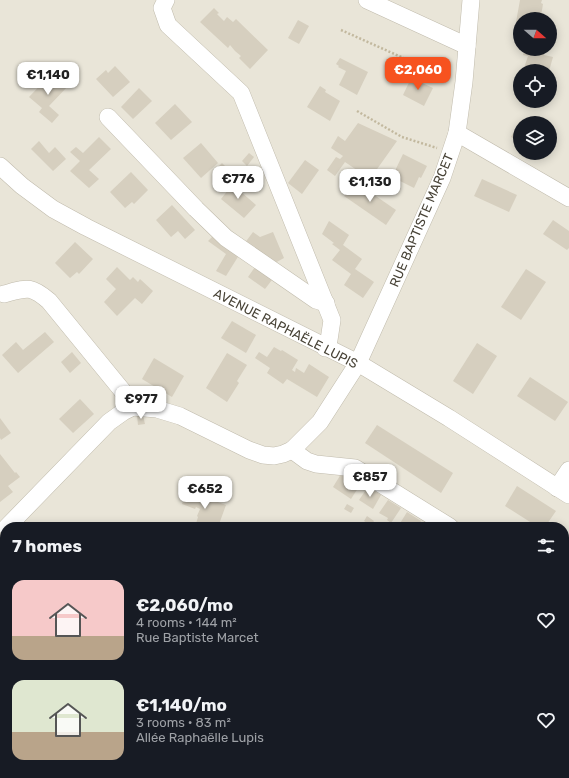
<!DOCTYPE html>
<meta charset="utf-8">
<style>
body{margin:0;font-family:Rubik,sans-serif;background:#242831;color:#f1f3f6;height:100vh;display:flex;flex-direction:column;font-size:15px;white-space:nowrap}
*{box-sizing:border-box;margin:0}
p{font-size:13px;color:#9ea1a6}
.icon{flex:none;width:22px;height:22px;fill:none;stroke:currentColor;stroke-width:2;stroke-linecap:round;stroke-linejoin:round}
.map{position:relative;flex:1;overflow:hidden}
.side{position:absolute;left:0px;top:522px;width:569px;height:256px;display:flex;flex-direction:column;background:#171b24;border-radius:16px 16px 0 0;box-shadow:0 2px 10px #0003}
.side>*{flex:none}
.needle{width:26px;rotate:110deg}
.controls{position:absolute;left:513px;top:12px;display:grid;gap:8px}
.controls a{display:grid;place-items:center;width:44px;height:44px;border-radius:50%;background:#171b24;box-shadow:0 2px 10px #0003;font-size:20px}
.price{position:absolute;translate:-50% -34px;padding:0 9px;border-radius:8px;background:#fff;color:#222;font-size:13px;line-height:26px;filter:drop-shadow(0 1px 2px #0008)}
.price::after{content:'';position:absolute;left:50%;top:24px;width:12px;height:9px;margin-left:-6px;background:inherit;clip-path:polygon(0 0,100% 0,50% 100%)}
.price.selected{background:#f7521f;color:#fff}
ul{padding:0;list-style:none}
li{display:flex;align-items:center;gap:12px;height:100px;padding:0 12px}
li span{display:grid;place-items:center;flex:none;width:112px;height:80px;border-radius:12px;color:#555}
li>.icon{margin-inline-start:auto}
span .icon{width:48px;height:48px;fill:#fffc;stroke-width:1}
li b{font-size:17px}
h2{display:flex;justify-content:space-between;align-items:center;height:48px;padding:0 12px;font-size:17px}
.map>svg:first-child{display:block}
</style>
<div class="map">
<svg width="569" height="778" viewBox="0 0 569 778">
<rect width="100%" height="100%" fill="#f5f2ea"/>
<path fill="#e9e5d8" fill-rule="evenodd" d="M0 0H569V778H0ZM520 19H550V49H520ZM520 71H550V101H520ZM520 123H550V153H520ZM5 527H564V773H5Z"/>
<g fill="#d6cfbf">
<path d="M520 0H542L541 3 543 4 541 16 548 17 547 19H520V22H516Z"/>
<path d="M214 8 219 13 217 14 224 21 227 17 233 22 236 19 268 50 250 69 239 58 241 56 235 51 230 45 228 48 200 22Z"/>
<path d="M298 20 309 26 299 44 288 38Z"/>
<path d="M525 49H546L544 55 553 57 549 71H523L528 56 523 55Z"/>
<path d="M340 58 368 72 357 95 339 85 346 71 338 67 339 66 336 64Z"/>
<path d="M115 66 130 82 113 97 96 79 106 70 108 73Z"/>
<path d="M52 73 67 87 49 106 59 115 52 123 39 112 42 108 29 97Z"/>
<path d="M413 74 420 77 418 81 433 88 424 106 403 95Z"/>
<path d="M320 86 326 90 325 92 340 101 330 121 307 107Z"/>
<path d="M139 88 152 101 133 119 121 107Z"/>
<path d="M175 104 192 122 171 140 155 123Z"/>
<path d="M520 121 524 123H520V142L511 137Z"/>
<path d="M358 123 397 141 370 179 345 162 335 176 327 170 336 157 340 159 343 156 331 148 338 136 345 141Z"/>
<path d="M99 137 111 149 89 170 99 179 89 188 70 171 80 161 70 152 76 147 83 153Z"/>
<path d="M39 141 49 153 55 147 66 159 53 171 31 149Z"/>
<path d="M201 143 218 163 201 178 183 158Z"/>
<path d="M249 153 254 157 247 166 242 161Z"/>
<path d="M403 154 427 166 421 178 419 177 414 188 392 177Z"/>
<path d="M305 160 319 170 302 194 288 183Z"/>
<path d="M222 163 227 168 221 174 216 169Z"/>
<path d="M131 172 148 190 134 204 132 202 125 208 110 192Z"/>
<path d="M482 179 517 195 509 212 474 196Z"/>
<path d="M236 180 244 187 240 191 256 205 244 218 221 199Z"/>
<path d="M354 181 396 210 386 225 344 196Z"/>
<path d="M172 205 195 230 185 239 178 231 171 237 156 220Z"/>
<path d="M553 220 569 231V248L567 250 543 234Z"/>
<path d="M329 221 349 235 343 245 362 259 355 269 374 282 363 298 344 285 351 274 332 260 340 250 332 244 334 243 322 234Z"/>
<path d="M253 232 260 237 273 232 284 258 273 264 244 244Z"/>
<path d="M215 234 241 252 226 276 216 271 226 254 208 241Z"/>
<path d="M75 242 93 259 79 274 77 272 70 278 55 263Z"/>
<path d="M257 264 275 276 265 289 248 277Z"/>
<path d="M117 267 130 280 133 277 138 282 140 279 153 291 142 304 135 298 117 316 104 302 116 289 106 279Z"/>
<path d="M526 269 546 282 521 320 501 307Z"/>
<path d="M232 321 256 335 246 353 221 338Z"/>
<path d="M45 332 54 342 18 373 2 355 16 342 23 350Z"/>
<path d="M477 343 497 356 473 394 453 381Z"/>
<path d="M274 347 281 351 282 350 298 360 292 370 295 372 296 368 304 373 309 364 329 377 317 397 287 379 283 384 267 373 270 368 255 358 259 352 267 357Z"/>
<path d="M72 352 81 363 70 373 61 362Z"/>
<path d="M227 353 247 365 237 381 239 383 227 402 206 388Z"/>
<path d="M154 358 184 376 172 397 142 379Z"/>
<path d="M530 377 568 402 555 421 517 396Z"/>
<path d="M80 399 94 414 73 433 59 419Z"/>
<path d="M143 415 145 424 138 425 137 416Z"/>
<path d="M0 418 11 433 1 440 0 438Z"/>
<path d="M377 425 453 473 441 493 365 443Z"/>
<path d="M0 454 15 473 16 472 20 477 8 486 13 492 0 502Z"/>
<path d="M341 474 360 485 351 499 333 487Z"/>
<path d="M517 486 556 511 545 527H538L505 506Z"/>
<path d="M368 487 381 495 373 509 359 500Z"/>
<path d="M187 491 226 505 218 527H195L198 517 197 516 200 509 196 507 195 509 182 504Z"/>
<path d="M388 500 401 508 391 523 387 520 388 518 379 513Z"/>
<path d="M347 504 354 508 351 513 344 509Z"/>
<path d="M407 512 421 521 417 527H401L399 525Z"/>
<path d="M367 516 374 521 371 526 364 521Z"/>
<path d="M0 677 5 681V701L2 699 0 702Z"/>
<path d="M0 718 4 721 0 727Z"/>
<path d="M5 770V773H11L17 778H0Z"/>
<path d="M79 773H103L99 778H83L78 774Z"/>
<path d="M330 773H332L340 778H327Z"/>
<path d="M429 773H431L440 778H426Z"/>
</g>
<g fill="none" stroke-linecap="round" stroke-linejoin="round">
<defs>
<g id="minor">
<path d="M166 0 162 8 168 25 241 93 332 320 329 340 325 348"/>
<path d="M367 0 467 46"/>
<path d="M108 117 196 209 226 238 316 300 326 303"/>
<path d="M457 133 569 198"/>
<path d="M0 166 22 186 53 209 86 227 358 363 449 418 569 495"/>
<path d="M4 294C27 288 30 285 49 301L125 394 133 407"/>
<path d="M292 450 307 461 316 464 355 468 450 527"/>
<path d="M557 488 569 470"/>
<path d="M7 527 109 422 123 412 133 407 157 409 180 416 249 450 263 455 274 456 283 454 292 450 320 422 358 363 442 178 457 133 464 82 471 0"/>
<path d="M0 650 5 654"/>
<path d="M150 773 165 778"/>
<path d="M130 778 134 773"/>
<path d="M178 778 235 773"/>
</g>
</defs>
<use href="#minor" stroke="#c0bbac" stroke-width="18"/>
<g stroke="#c2b89e" stroke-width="2.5" stroke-dasharray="2 2" stroke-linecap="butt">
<path d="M341 30 448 78"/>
<path d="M357 111 402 137 437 148"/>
</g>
<use href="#minor" stroke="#fff" stroke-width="17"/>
</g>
<g text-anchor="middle" stroke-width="3" stroke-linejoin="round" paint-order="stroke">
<g font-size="13" fill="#494438" stroke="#fff">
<text transform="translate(421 220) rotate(-67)" y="5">RUE BAPTISTE MARCET</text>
<text transform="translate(286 328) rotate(27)" y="5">AVENUE RAPHAËLE LUPIS</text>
</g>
</g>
</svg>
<div class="controls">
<a><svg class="needle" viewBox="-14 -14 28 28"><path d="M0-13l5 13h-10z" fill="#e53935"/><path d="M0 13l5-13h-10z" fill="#9ea1a6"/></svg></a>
<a><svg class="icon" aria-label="locate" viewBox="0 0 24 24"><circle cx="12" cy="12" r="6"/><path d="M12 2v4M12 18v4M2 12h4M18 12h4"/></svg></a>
<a><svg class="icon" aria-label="layers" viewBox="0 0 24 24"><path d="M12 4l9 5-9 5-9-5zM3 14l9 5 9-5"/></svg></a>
</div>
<b class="price selected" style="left:418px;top:91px">€2,060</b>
<b class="price" style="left:48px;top:96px">€1,140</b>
<b class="price" style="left:238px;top:200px">€776</b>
<b class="price" style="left:370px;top:203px">€1,130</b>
<b class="price" style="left:141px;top:420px">€977</b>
<b class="price" style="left:370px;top:498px">€857</b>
<b class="price" style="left:205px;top:510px">€652</b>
<section class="side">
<h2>7 homes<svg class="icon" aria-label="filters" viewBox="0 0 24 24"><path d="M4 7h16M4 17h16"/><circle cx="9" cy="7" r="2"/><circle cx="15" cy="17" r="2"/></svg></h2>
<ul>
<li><span style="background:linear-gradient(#f6c9c9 70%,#b9a48a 0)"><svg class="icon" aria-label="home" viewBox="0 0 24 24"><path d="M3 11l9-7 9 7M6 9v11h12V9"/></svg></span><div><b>€2,060/mo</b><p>4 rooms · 144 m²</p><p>Rue Baptiste Marcet</p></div><svg class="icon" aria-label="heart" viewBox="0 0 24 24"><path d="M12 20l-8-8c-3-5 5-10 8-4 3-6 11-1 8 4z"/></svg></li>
<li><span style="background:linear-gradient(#dfe7d0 65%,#b9a48a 0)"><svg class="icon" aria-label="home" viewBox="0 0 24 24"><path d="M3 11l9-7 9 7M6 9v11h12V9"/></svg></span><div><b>€1,140/mo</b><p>3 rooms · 83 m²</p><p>Allée Raphaëlle Lupis</p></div><svg class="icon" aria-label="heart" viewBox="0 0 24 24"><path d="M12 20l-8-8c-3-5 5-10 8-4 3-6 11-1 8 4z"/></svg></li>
</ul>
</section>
</div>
